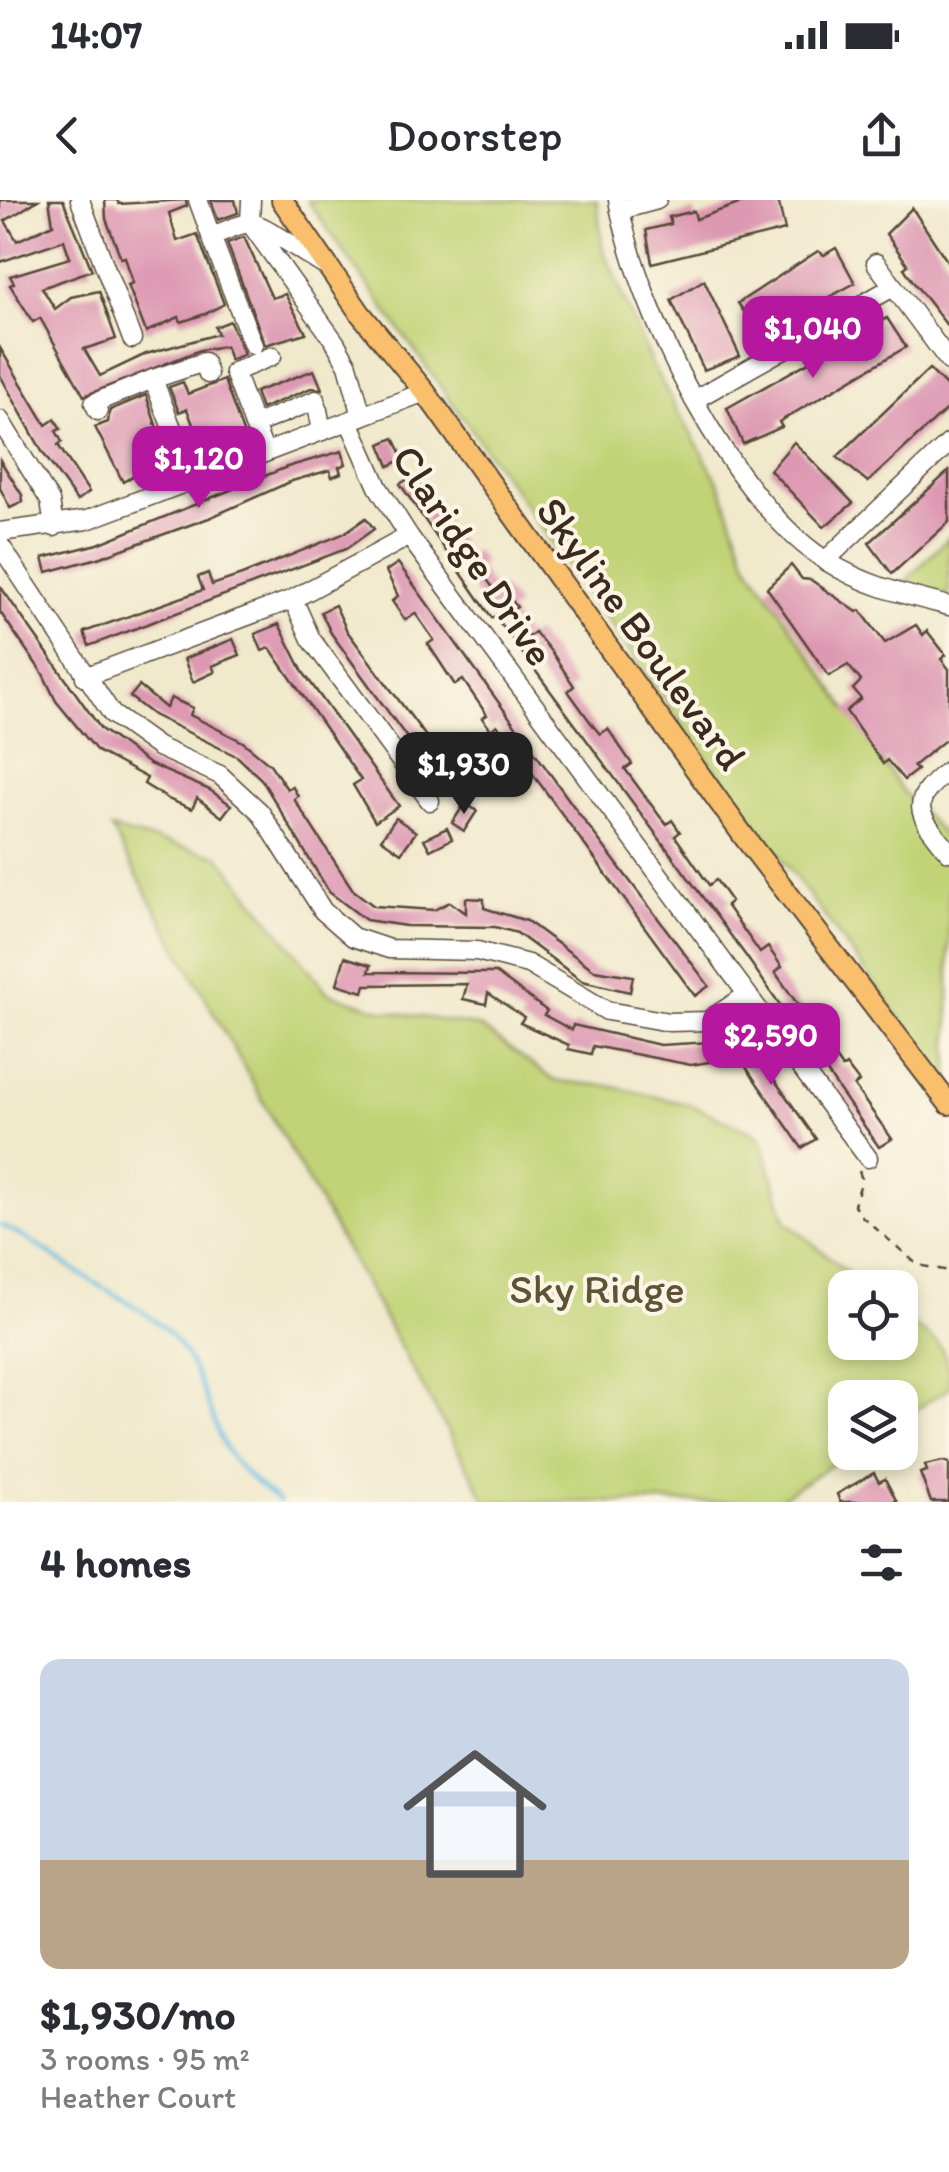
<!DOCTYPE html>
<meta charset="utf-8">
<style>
body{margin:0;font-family:Itim,sans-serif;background:#f7f7f7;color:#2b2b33;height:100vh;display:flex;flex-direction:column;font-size:38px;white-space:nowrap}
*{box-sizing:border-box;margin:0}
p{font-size:32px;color:#7c7c81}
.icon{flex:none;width:55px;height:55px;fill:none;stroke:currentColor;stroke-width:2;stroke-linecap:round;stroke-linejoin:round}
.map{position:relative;height:1302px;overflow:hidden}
.side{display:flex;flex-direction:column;background:#fff;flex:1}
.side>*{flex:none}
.tools{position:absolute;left:828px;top:1070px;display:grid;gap:20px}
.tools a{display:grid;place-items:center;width:90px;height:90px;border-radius:20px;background:#fff;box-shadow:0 5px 15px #0003;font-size:50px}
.price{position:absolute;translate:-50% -85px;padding:0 22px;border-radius:20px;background:#b5179e;color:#fff;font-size:32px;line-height:65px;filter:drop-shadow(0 2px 5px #0008)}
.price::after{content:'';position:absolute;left:50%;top:60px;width:30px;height:22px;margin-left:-15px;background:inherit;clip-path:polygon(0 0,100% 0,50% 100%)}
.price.selected{background:#222;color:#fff}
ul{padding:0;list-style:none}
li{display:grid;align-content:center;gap:20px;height:530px;padding:0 40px}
li span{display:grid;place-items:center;height:310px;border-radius:20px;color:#555}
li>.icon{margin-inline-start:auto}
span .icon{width:180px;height:180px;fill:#fffc;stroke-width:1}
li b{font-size:42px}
h2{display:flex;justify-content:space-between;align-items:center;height:120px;padding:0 40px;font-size:42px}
.status{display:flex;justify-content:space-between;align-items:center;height:70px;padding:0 50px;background:#fff;direction:ltr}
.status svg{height:28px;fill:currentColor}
header{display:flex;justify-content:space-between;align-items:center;height:130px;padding:0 40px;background:#fff;font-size:45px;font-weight:600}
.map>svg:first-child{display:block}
</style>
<div class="status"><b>14:07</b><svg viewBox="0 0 49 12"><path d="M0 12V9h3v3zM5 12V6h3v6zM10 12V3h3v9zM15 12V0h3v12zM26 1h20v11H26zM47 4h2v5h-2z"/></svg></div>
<header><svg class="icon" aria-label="back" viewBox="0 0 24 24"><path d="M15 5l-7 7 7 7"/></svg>Doorstep<svg class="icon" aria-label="share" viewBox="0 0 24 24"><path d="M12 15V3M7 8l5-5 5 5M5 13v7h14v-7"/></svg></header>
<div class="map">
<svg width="949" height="1302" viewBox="0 0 949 1302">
<rect width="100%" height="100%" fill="#fcf5e5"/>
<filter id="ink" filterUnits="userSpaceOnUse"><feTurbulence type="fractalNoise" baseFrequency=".01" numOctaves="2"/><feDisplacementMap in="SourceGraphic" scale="20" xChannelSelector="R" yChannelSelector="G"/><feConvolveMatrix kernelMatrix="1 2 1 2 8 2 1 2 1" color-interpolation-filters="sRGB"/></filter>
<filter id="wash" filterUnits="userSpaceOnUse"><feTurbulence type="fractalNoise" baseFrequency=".0048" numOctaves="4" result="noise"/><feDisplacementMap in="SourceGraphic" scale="40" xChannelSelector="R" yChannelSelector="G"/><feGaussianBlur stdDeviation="2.25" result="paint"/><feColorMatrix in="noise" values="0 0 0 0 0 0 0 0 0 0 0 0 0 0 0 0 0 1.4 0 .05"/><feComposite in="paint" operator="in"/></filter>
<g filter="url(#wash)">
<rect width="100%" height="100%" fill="#f0e9cc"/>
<g fill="#c1d376" stroke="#7e7e4a" stroke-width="2.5">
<path d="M307 0H597L602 46 651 163 720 285 748 364 903 592 949 641V884L679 520Z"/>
<path d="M949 337V396L904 383Z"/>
<path d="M111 629 219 656 328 793 381 810 480 827 555 881 610 886 691 905 760 936 786 1021 865 1087 845 1088V1142H900V1117C935 1141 949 1141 949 1188L900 1220V1198H845V1252L850 1253 774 1302H487Z"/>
</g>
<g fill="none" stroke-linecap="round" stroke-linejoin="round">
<path stroke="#67bee4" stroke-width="4" d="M0 1025C30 1038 52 1056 79 1073 120 1100 167 1116 191 1164 225 1234 209 1251 280 1302"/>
</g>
<g id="blocks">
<g fill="#dd98b2">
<path d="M0 0H38L5 21 17 41 53 24 49 0H63L92 70 42 88 55 109 71 97 99 91 116 139 84 149 100 176 146 154 218 134 215 127 230 121 244 154 230 160 225 146 200 150 84 196 40 118 33 122 10 85 14 83 10 76 70 58 64 40 0 62Z"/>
<path d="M105 0H117L119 4 186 0 187 6 169 13 177 41 197 34 224 104 205 114 181 122 179 117 146 132 128 85 133 83 125 57 121 58 106 19Z"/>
<path d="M211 0H235L238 13 218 20Z"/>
<path d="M750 0H778L785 30 652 63 646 30 671 24 669 17 694 11 696 19Z"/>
<path d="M912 8 949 64V128L914 83 904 68 908 65 886 34Z"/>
<path d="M244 37 272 98 285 94 306 133 265 145 227 43Z"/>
<path d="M836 48 855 83 760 135 738 103 818 51 824 55Z"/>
<path d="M704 80 740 156 704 170 671 100Z"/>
<path d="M887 118 906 147 779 222 782 227 743 244 727 208Z"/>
<path d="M0 148 46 225 55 219 61 229 56 231 62 242 58 245 89 292 77 301 43 253 0 175Z"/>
<path d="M929 169 949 189V207L868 282 837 257Z"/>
<path d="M314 170 322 189 311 188 261 209 255 192Z"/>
<path d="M224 180 244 235 203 251 187 209 179 212 169 187 183 182 188 194Z"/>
<path d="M146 195 169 264 147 272 146 268 123 282 95 227 108 222 110 210Z"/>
<path d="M394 238 404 259 389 266 380 244Z"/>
<path d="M794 242 853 303 824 327 770 270Z"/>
<path d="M342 251 346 264 339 267 341 273 332 277 330 270 292 281 209 318 98 358 47 372 43 358 98 344 287 267Z"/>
<path d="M0 260 22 295 23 302 10 308 0 288Z"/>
<path d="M949 271V322L892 374 869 343Z"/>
<path d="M413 276 463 347 469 355 476 350 484 363 478 367 496 392 502 387 517 407 510 412 528 437 535 432 553 454 574 486 568 491 594 527 600 534 608 529 632 564 625 569 661 618 667 624 672 620 680 632 675 636 709 685 716 680 731 701 726 705 760 753 768 747 782 767 775 772 842 868 846 865 859 882 854 886 892 939 879 947 746 756 495 416 492 418 400 284Z"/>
<path d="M366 318 374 329 346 349 89 446 84 432 203 390 198 377 208 373 212 385 242 375 343 334Z"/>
<path d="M398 363 577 611 709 786 695 796 497 525 491 530 482 518 487 515 463 480 455 485 428 444 434 440 415 413 405 420 392 401 398 396 386 371Z"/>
<path d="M791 365 802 379 811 380 857 412 860 410 885 443 916 425 923 435 927 431 946 455 941 459 949 469V537L913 566 917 570 904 580 887 560 883 564 846 511 861 499 853 489 861 481 848 465 829 476 767 388Z"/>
<path d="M0 386 101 529 149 564 210 590 231 605 222 617 197 598 192 609 170 600 144 584 147 578 97 551 56 501 43 474 0 412Z"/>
<path d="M335 405 347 431 445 562 431 571 331 433 321 412Z"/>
<path d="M279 424 303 472 399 606 375 622 353 585 361 580 270 448 262 451 255 434Z"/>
<path d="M233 439 240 455 212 466 215 472 193 482 184 459Z"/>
<path d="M139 486 166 508 171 498 193 508 190 515 243 542 270 564 287 589 292 586 298 596 294 599 353 690 374 706 434 710 450 702 466 713V698L484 699V708L527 721 594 770 633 776 630 792 582 781 517 733 495 727 406 726 366 720 329 692 262 580 238 557 153 515 130 497Z"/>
<path d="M457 562 472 583 458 593 443 572Z"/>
<path d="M465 603 477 611 464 631 452 623Z"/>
<path d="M396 618 416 632 401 653 381 639Z"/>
<path d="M447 628 452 639 430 650 424 639Z"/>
<path d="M345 757 371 765 369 772 496 773 547 811 544 815 572 830 573 825 660 845 711 842 715 861 691 865 593 846 591 854 568 849 569 845 520 823 524 817 488 793 486 804 463 799 467 784 365 785 363 792 337 784Z"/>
<path d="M738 828 816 939 802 948 725 837Z"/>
<path d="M943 1261 949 1263V1302H931L920 1273 927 1271 925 1265Z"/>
<path d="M874 1273 879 1282 885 1279 897 1302H840L837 1294Z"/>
</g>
</g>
</g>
<g filter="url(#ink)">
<use href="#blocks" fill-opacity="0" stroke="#564738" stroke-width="2.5"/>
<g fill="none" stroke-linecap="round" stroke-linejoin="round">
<defs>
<g id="minor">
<path d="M80 0 132 139"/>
<path d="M198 0 211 36C222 33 239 23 251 23 264 23 312 60 329 68"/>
<path d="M251 0 250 23 335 142 348 165 362 216"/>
<path d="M618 0C638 111 730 301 828 362 866 386 906 395 949 406"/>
<path d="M620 10 657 0"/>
<path d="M211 36 253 145"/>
<path d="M876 63 949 161"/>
<path d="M694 200 893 87"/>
<path d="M98 211 94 203 153 179"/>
<path d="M0 220 50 301 54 327"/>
<path d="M349 221 378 287 409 336 868 958"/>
<path d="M254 225 234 172 272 156"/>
<path d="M265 253 254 225 316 200 322 231"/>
<path d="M192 280 153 179 204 162 208 174"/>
<path d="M0 332 87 320 425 192"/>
<path d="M0 345 112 514 158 547 220 575 260 612 323 711 353 737 389 749 477 751 528 764 607 811 669 822 707 821 747 795"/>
<path d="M825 361 949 243"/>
<path d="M293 399 311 439 430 601"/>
<path d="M85 477 293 399 409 336"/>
<path d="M949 570C906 603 918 614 949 652"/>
</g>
<path id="major" d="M282 0 360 113 425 192 745 638 949 904"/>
</defs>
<use href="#minor" stroke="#564738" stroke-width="21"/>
<use href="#major" stroke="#564738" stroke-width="24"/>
<path stroke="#564738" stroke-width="2.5" stroke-dasharray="8 8" stroke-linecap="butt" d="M859 971 862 980 854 1005 858 1013 918 1065 949 1071"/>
<use href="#minor" stroke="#fff" stroke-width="18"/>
<use href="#major" stroke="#f9bf6d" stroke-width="20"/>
</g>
</g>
<g text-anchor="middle" stroke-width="8" stroke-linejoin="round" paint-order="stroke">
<g font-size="42" fill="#3b2a1e" stroke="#fcf5e5">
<text transform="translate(474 355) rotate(56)" y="15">Claridge Drive</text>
<text transform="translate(642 433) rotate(54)" y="15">Skyline Boulevard</text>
</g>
<g font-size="42" fill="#5c5434" stroke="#fcf5e5">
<text x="597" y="1103">Sky Ridge</text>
</g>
</g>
</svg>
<div class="tools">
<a><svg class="icon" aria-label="locate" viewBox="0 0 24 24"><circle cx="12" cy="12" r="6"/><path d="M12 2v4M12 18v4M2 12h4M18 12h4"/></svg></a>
<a><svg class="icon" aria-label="layers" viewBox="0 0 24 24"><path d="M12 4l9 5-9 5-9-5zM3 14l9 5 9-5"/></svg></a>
</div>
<b class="price" style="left:813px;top:181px">$1,040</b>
<b class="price" style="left:199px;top:311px">$1,120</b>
<b class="price selected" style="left:464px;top:617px">$1,930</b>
<b class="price" style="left:771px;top:888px">$2,590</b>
</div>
<section class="side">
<h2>4 homes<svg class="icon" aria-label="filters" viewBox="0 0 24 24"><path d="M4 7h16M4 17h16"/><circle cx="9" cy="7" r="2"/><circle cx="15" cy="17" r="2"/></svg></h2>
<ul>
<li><span style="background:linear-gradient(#c9d6e8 65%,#b9a48a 0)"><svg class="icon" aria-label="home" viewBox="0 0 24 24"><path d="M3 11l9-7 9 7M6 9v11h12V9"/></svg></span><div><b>$1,930/mo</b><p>3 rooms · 95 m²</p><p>Heather Court</p></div></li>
</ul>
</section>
